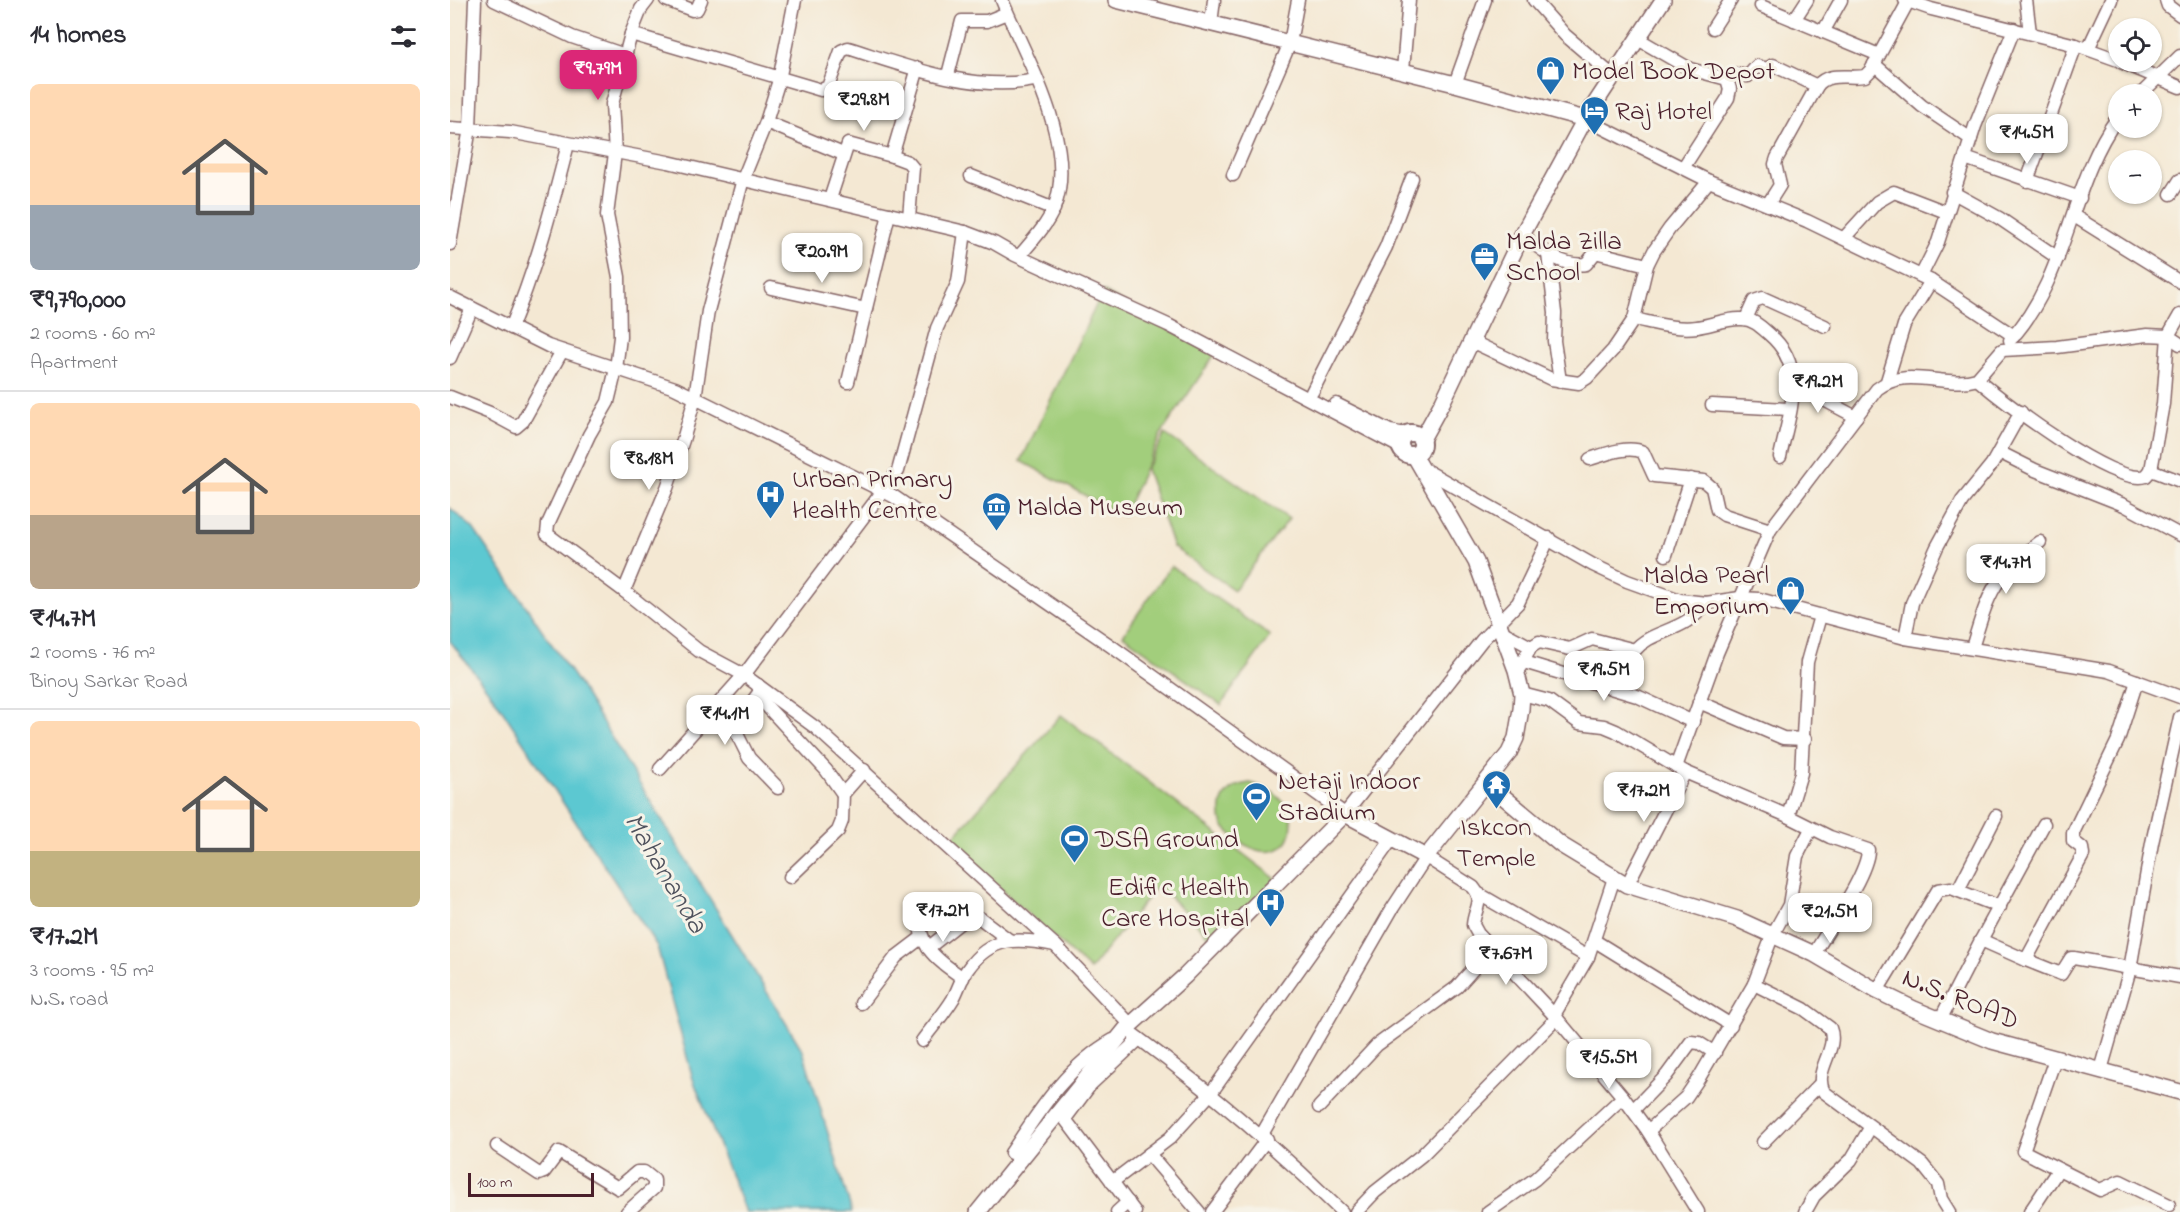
<!DOCTYPE html>
<meta charset="utf-8">
<style>
body{margin:0;font-family:"Indie Flower",sans-serif;background:#f2f2f3;color:#2b2b33;height:100vh;display:flex;flex-direction:column;font-size:22px;white-space:nowrap}
*{box-sizing:border-box;margin:0}
p{font-size:20px;color:#7c7c81}
.icon{flex:none;width:33px;height:33px;fill:none;stroke:currentColor;stroke-width:2;stroke-linecap:round;stroke-linejoin:round}
.map{position:relative;flex:1;overflow:hidden}
.panel{display:flex;flex-direction:column;background:#fff;width:450px}
.panel>*{flex:none}
.tools{position:absolute;left:1658px;top:18px;display:grid;gap:12px}
.tools a{display:grid;place-items:center;width:54px;height:54px;border-radius:50%;background:#fff;box-shadow:0 2px 4px #0004;font-size:30px}
.scale{position:absolute;left:18px;bottom:15px;width:126px;box-sizing:border-box;padding-left:6px;border:3px solid #4a1f2b;border-top:0;font-size:16px;line-height:21px;white-space:nowrap;color:#4a1f2b;-webkit-text-stroke:4px #f7f3e8;paint-order:stroke}
.price{position:absolute;translate:-50% -51px;padding:0 14px;border-radius:12px;background:#fff;color:#222;font-size:20px;line-height:39px;filter:drop-shadow(0 2px 3px #0008)}
.price::after{content:'';position:absolute;left:50%;top:36px;width:18px;height:14px;margin-left:-9px;background:inherit;clip-path:polygon(0 0,100% 0,50% 100%)}
.price.active{background:#db2777;color:#fff}
ul{padding:0;list-style:none}
li{display:grid;align-content:center;gap:12px;height:318px;padding:0 30px}
li+li{border-top:2px solid #e1e1e2}
li span{display:grid;place-items:center;height:186px;border-radius:9px;color:#555}
li>.icon{margin-inline-start:auto}
span .icon{width:108px;height:108px;fill:#fffc;stroke-width:1}
li b{font-size:26px}
h2{display:flex;justify-content:space-between;align-items:center;height:72px;padding:0 30px;font-size:26px}
main{display:flex;flex:1;min-height:0}
.map>svg:first-child{display:block}
</style>
<main>
<section class="panel">
<h2>14 homes<svg class="icon" aria-label="filters" viewBox="0 0 24 24"><path d="M4 7h16M4 17h16"/><circle cx="9" cy="7" r="2"/><circle cx="15" cy="17" r="2"/></svg></h2>
<ul>
<li><span style="background:linear-gradient(#ffd9b3 65%,#9aa5b1 0)"><svg class="icon" aria-label="home" viewBox="0 0 24 24"><path d="M3 11l9-7 9 7M6 9v11h12V9"/></svg></span><div><b>₹9,790,000</b><p>2 rooms · 60 m²</p><p>Apartment</p></div></li>
<li><span style="background:linear-gradient(#ffd9b3 60%,#b9a48a 0)"><svg class="icon" aria-label="home" viewBox="0 0 24 24"><path d="M3 11l9-7 9 7M6 9v11h12V9"/></svg></span><div><b>₹14.7M</b><p>2 rooms · 76 m²</p><p>Binoy Sarkar Road</p></div></li>
<li><span style="background:linear-gradient(#ffd9b3 70%,#c2b280 0)"><svg class="icon" aria-label="home" viewBox="0 0 24 24"><path d="M3 11l9-7 9 7M6 9v11h12V9"/></svg></span><div><b>₹17.2M</b><p>3 rooms · 95 m²</p><p>N.S. road</p></div></li>
</ul>
</section>
<div class="map">
<svg width="1730" height="1212" viewBox="0 0 1730 1212">
<rect width="100%" height="100%" fill="#f7f3e8"/>
<filter id="ink" filterUnits="userSpaceOnUse"><feTurbulence type="fractalNoise" baseFrequency=".0167" numOctaves="2"/><feDisplacementMap in="SourceGraphic" scale="12" xChannelSelector="R" yChannelSelector="G"/><feConvolveMatrix kernelMatrix="1 2 1 2 8 2 1 2 1" color-interpolation-filters="sRGB"/></filter>
<filter id="wash" filterUnits="userSpaceOnUse"><feTurbulence type="fractalNoise" baseFrequency=".008" numOctaves="4" result="noise"/><feDisplacementMap in="SourceGraphic" scale="24" xChannelSelector="R" yChannelSelector="G"/><feGaussianBlur stdDeviation="1.35" result="paint"/><feColorMatrix in="noise" values="0 0 0 0 0 0 0 0 0 0 0 0 0 0 0 0 0 1.4 0 .05"/><feComposite in="paint" operator="in"/></filter>
<g filter="url(#wash)">
<rect width="100%" height="100%" fill="#f4e8d3"/>
<g fill="#a2ce7b" stroke="#767653" stroke-width="1.5">
<path d="M653 291 765 354 711 434 673 516 571 461Z"/>
<path d="M715 434 839 519 784 590 723 547 696 469Z"/>
<path d="M721 566 820 636 771 705 673 635Z"/>
<path d="M611 715 830 882 766 944 708 885 640 970 499 842Z"/>
<path d="M800 783C876 802 837 896 773 826 766 802 775 786 800 783Z"/>
</g>
<path fill="#5bc8d1" stroke="#52747e" stroke-width="1.5" d="M0 508 23 528 130 686 353 1051 402 1212H295L243 1079 207 946 47 702 0 641Z"/>
</g>
<g filter="url(#ink)">
<g fill="none" stroke-linecap="round" stroke-linejoin="round">
<defs>
<g id="minor">
<path d="M44 0 122 37 175 55"/>
<path d="M198 0 191 9 181 34 162 104 165 153 157 215 169 277 170 337 166 369 158 402 139 435 98 524 97 534 174 591 249 651 294 675 366 728 606 946 680 1024"/>
<path d="M216 0 242 10 247 9 251 0"/>
<path d="M552 0C575 57 629 146 604 208 597 225 584 239 572 253"/>
<path d="M1084 0 1115 35 1163 76"/>
<path d="M1455 0 1481 9 1626 45 1668 60"/>
<path d="M1576 0 1580 33"/>
<path d="M1716 0 1718 6 1730 15"/>
<path d="M1311 6 1429 55"/>
<path d="M1344 20 1357 0"/>
<path d="M761 23 764 0"/>
<path d="M1263 28 1281 0"/>
<path d="M1373 32 1391 0"/>
<path d="M181 34 371 90 378 87 391 51 398 48C456 66 524 93 585 80"/>
<path d="M1188 39 1240 69 1277 79 1280 89 1278 98 1233 168"/>
<path d="M1638 49 1661 0"/>
<path d="M1671 62 1730 87"/>
<path d="M1424 64 1472 106 1521 139"/>
<path d="M953 70 959 0"/>
<path d="M498 75 512 21H537L557 13"/>
<path d="M1277 79 1285 74 1298 76 1307 66 1317 69 1323 65 1367 86"/>
<path d="M1005 84 1035 0"/>
<path d="M1691 94 1730 56"/>
<path d="M1135 119 1259 181 1357 221 1481 281 1564 336"/>
<path d="M316 122 393 154"/>
<path d="M0 128 60 132 218 162 515 232 544 243 565 255 718 325 950 447"/>
<path d="M1515 158 1630 198"/>
<path d="M783 175 840 43 848 0"/>
<path d="M521 176 604 209"/>
<path d="M1577 181 1626 45"/>
<path d="M1502 192 1549 218 1608 258"/>
<path d="M1721 194 1730 180"/>
<path d="M380 199 398 144 442 156"/>
<path d="M1318 204 1330 185 1325 164 1327 158 1367 86C1378 71 1399 79 1415 76L1421 70 1458 2"/>
<path d="M1624 216 1730 282"/>
<path d="M459 218 463 168 458 162 442 156 468 68"/>
<path d="M1072 235C1090 248 1111 268 1136 264L1145 253H1149L1197 265"/>
<path d="M1394 238 1427 202 1444 192 1496 212"/>
<path d="M0 244 20 128 25 0"/>
<path d="M1098 254 1105 313 1104 341 1110 381"/>
<path d="M1471 276 1488 242 1525 126 1564 29"/>
<path d="M321 288 416 309"/>
<path d="M0 297 98 346 225 388 443 496 661 646 895 814 1032 640 1068 603 1099 538"/>
<path d="M1184 319C1204 323 1226 330 1247 327 1262 325 1277 318 1292 319 1303 319 1311 327 1319 334 1359 368 1339 413 1330 457"/>
<path d="M1296 319 1304 301 1313 298 1375 326"/>
<path d="M61 328C86 268 102 207 118 144"/>
<path d="M1560 340C1618 278 1619 184 1668 117"/>
<path d="M1021 341 1101 379 1129 383 1137 378 1163 350 1184 319 1197 265 1204 251 1220 228 1259 181"/>
<path d="M0 358 22 308"/>
<path d="M1527 379C1553 401 1664 487 1696 476L1701 470 1730 481"/>
<path d="M1437 381 1454 325 1481 281"/>
<path d="M398 382 439 214"/>
<path d="M1344 384 1406 417"/>
<path d="M862 392 936 247 962 178"/>
<path d="M0 397 40 413 66 427 73 421 112 351"/>
<path d="M886 404 940 431 955 434"/>
<path d="M1262 405 1339 409"/>
<path d="M1549 452 1585 470 1674 505 1730 535"/>
<path d="M1140 459C1155 454 1178 445 1193 452L1204 476 1254 481 1262 488 1267 510 1274 515 1320 530"/>
<path d="M970 467 1143 565 1177 581 1230 600 1256 603 1290 598 1309 599 1455 638 1659 671 1730 697"/>
<path d="M1701 470 1713 404 1718 336 1730 315"/>
<path d="M1216 555 1241 479"/>
<path d="M174 591 217 488 233 440 245 398 258 311 293 179 316 122 329 80 345 0"/>
<path d="M1051 631 1081 647"/>
<path d="M1455 638 1462 603 1487 547 1512 501 1542 464 1571 412"/>
<path d="M1522 648C1539 592 1542 578 1590 542"/>
<path d="M1074 662 1187 696 1243 722"/>
<path d="M1070 667 1081 647 1089 642 1120 649 1142 639 1185 650"/>
<path d="M308 685 312 701 376 770 393 794"/>
<path d="M1168 690C1172 677 1175 662 1184 651 1203 628 1234 634 1256 603"/>
<path d="M308 694 293 714 287 734 299 758 328 788"/>
<path d="M1072 694 1099 701 1129 723 1154 726 1166 731 1235 772 1338 816 1380 837 1418 850C1418 874 1377 931 1364 954"/>
<path d="M1249 702 1333 738 1355 739"/>
<path d="M1226 767 1267 653 1320 530 1427 389C1457 365 1495 389 1527 379L1552 350 1607 347 1697 335 1718 336 1730 344"/>
<path d="M210 769 294 675 448 471 487 328 508 282 515 232"/>
<path d="M1338 816 1351 773 1357 662 1370 616"/>
<path d="M1361 829 1347 856 1339 905 1323 934 1304 984 1354 1009 1380 1028C1389 1050 1362 1071 1374 1092L1472 1164 1488 1184 1491 1199 1499 1212"/>
<path d="M340 877 388 831 392 821 393 794 414 770"/>
<path d="M1177 885 1235 772"/>
<path d="M1508 890 1546 816"/>
<path d="M1029 894 1138 957"/>
<path d="M470 906C465 944 484 958 513 978"/>
<path d="M1531 940 1594 824"/>
<path d="M1145 941 1281 1025"/>
<path d="M478 948 521 914 530 918 559 940"/>
<path d="M1576 960 1611 974 1621 958H1624L1730 977"/>
<path d="M1427 991 1488 890 1501 888 1550 907"/>
<path d="M411 1003 446 957 471 938"/>
<path d="M1104 1015 1138 957 1164 878"/>
<path d="M1490 1020 1531 940 1576 960 1633 855 1632 848 1623 841V833L1668 740 1687 681"/>
<path d="M676 1029C753 1085 824 1145 892 1212"/>
<path d="M472 1041C482 1027 494 1014 503 999 508 990 511 979 517 970 541 935 568 938 605 945"/>
<path d="M1605 1059 1573 1151 1650 1190 1670 1181 1719 1205"/>
<path d="M1651 1070 1680 969 1702 843 1730 717"/>
<path d="M869 1107 927 1045 1007 987 1042 948"/>
<path d="M1183 1110 1216 1076 1241 1042 1249 1043 1265 1053"/>
<path d="M1198 1131 1236 1097 1249 1078 1304 984"/>
<path d="M811 1136 942 909 976 857 1023 887C1035 901 1024 909 1023 925L1028 934 1104 1015 1173 1097"/>
<path d="M1313 1142 1370 1084"/>
<path d="M47 1146 89 1174 94 1172 109 1152 168 1188 187 1172H194L204 1180V1188L177 1212"/>
<path d="M561 1153C589 1111 617 1066 663 1040"/>
<path d="M699 1154 749 1212"/>
<path d="M662 1182 720 1138 761 1093 942 839"/>
<path d="M667 1212 678 1202"/>
<path d="M685 1212 615 1119 641 1084 689 1039"/>
<path d="M762 1212 817 1139"/>
<path d="M906 1212 925 1192 972 1155 1107 1018"/>
<path d="M1038 1212 1085 1179 1173 1097 1198 1131 1248 1212"/>
<path d="M1355 1212 1364 1196 1401 1160 1420 1128"/>
<path d="M1580 1212 1608 1170"/>
</g>
<g id="major">
<path d="M666 0 1005 84 1135 119"/>
<path d="M971 441 993 401 1072 235 1135 119 1213 0"/>
<path d="M1037 783 1111 845 1177 885 1287 919 1364 954 1427 991 1464 1009 1542 1041 1730 1092"/>
<path d="M528 1212 676 1029 735 976 895 814 976 857 1059 753 1066 738 1071 709 1072 694 1066 670 1026 562 964 455"/>
</g>
<circle id="highway" cx="961" cy="444" r="11"/>
</defs>
<use href="#minor" stroke="#866566" stroke-width="15"/>
<use href="#major" stroke="#866566" stroke-width="18"/>
<use href="#highway" stroke="#866566" stroke-width="20"/>
<use href="#minor" stroke="#fff" stroke-width="12"/>
<use href="#major" stroke="#fff" stroke-width="15"/>
<use href="#highway" stroke="#fff" stroke-width="16"/>
</g>
</g>
<defs>
<symbol id="shop-pin" viewBox="-11 -11 22 30"><path d="M0 17L-7.5 6A9.5 9.5 0 1 1 7.5 6Z" fill="#1f6fb2" stroke="#f7f3e8"/><path d="M-5-2.5h2.3a2.7 3.5 0 0 1 5.4 0H5L5.5 6h-11ZM-1.5-2.5h3a1.5 2.3 0 0 0-3 0Z" fill="#fff"/></symbol>
<symbol id="hotel-pin" viewBox="-11 -11 22 30"><path d="M0 17L-7.5 6A9.5 9.5 0 1 1 7.5 6Z" fill="#1f6fb2" stroke="#f7f3e8"/><path d="M-6-4.5h1.5V1H6V5H4.5V3h-9V5H-6ZM-4 0a1.8 1.8 0 1 1 3.6 0ZM.5 0V-2.5h3Q6-2.5 6 0Z" fill="#fff"/></symbol>
<symbol id="office-pin" viewBox="-11 -11 22 30"><path d="M0 17L-7.5 6A9.5 9.5 0 1 1 7.5 6Z" fill="#1f6fb2" stroke="#f7f3e8"/><path d="M-6-3h4V-5.5h4V-3h4V5H-6ZM-1-4.5V-3h2v-1.5ZM-6 0V1H6V0Z" fill="#fff"/></symbol>
<symbol id="hospital-pin" viewBox="-11 -11 22 30"><path d="M0 17L-7.5 6A9.5 9.5 0 1 1 7.5 6Z" fill="#1f6fb2" stroke="#f7f3e8"/><path d="M-5-5h3v3.5h4V-5h3V5h-3V1.5h-4V5h-3Z" fill="#fff"/></symbol>
<symbol id="museum-pin" viewBox="-11 -11 22 30"><path d="M0 17L-7.5 6A9.5 9.5 0 1 1 7.5 6Z" fill="#1f6fb2" stroke="#f7f3e8"/><path d="M0-6L6-3V-2H-6V-3ZM-5-1h2V3h-2ZM-1-1h2V3h-2ZM3-1h2V3H3ZM-6 4H6V6H-6Z" fill="#fff"/></symbol>
<symbol id="temple-pin" viewBox="-11 -11 22 30"><path d="M0 17L-7.5 6A9.5 9.5 0 1 1 7.5 6Z" fill="#1f6fb2" stroke="#f7f3e8"/><path d="M0-6L5-2H3V0L6.5 2.5H4V6H1.5V3h-3V6H-4V2.5H-6.5L-3 0V-2H-5Z" fill="#fff"/></symbol>
<symbol id="stadium-pin" viewBox="-11 -11 22 30"><path d="M0 17L-7.5 6A9.5 9.5 0 1 1 7.5 6Z" fill="#1f6fb2" stroke="#f7f3e8"/><path d="M0-5a6.5 5 0 1 0 0 10a6.5 5 0 1 0 0-10ZM-3.5-1.8h7v3.6h-7Z" fill="#fff"/></symbol>
</defs>
<g fill-rule="evenodd">
<use href="#shop-pin" x="1084" y="54" width="33" height="45"/>
<use href="#hotel-pin" x="1128" y="94" width="33" height="45"/>
<use href="#office-pin" x="1018" y="240" width="33" height="45"/>
<use href="#hospital-pin" x="304" y="478" width="33" height="45"/>
<use href="#museum-pin" x="530" y="490" width="33" height="45"/>
<use href="#shop-pin" x="1324" y="574" width="33" height="45"/>
<use href="#temple-pin" x="1030" y="768" width="33" height="45"/>
<use href="#stadium-pin" x="790" y="780" width="33" height="45"/>
<use href="#stadium-pin" x="608" y="822" width="33" height="45"/>
<use href="#hospital-pin" x="804" y="886" width="33" height="45"/>
</g>
<g text-anchor="middle" stroke-width="6" stroke-linejoin="round" paint-order="stroke">
<g font-size="27" fill="#4a1f2b" stroke="#f7f3e8" text-anchor="start">
<text x="1122" y="79">Model Book Depot</text>
<text x="1165" y="119">Raj Hotel</text>
<text x="1056" y="249">Malda Zilla<tspan x="1056" dy="31">School</tspan></text>
<text x="342" y="487">Urban Primary<tspan x="342" dy="31">Health Centre</tspan></text>
<text x="567" y="515">Malda Museum</text>
<text x="1319" y="583" text-anchor="end">Malda Pearl<tspan x="1319" dy="31">Emporium</tspan></text>
<text x="828" y="789">Netaji Indoor<tspan x="828" dy="31">Stadium</tspan></text>
<text x="1046" y="835" text-anchor="middle">Iskcon<tspan x="1046" dy="31">Temple</tspan></text>
<text x="645" y="847">DSA Ground</text>
<text x="799" y="895" text-anchor="end">Edific Health<tspan x="799" dy="31">Care Hospital</tspan></text>
</g>
<g font-size="27" fill="#4a1f2b" stroke="#f7f3e8">
<text transform="translate(1511 998) rotate(22)" y="9">N.S. ROAD</text>
</g>
<g font-size="28" font-style="italic" fill="#4f525d" stroke="#f7f3e8">
<text transform="translate(217 872) rotate(59)" y="10">Mahananda</text>
</g>
</g>
</svg>
<div class="tools">
<a><svg class="icon" aria-label="locate" viewBox="0 0 24 24"><circle cx="12" cy="12" r="6"/><path d="M12 2v4M12 18v4M2 12h4M18 12h4"/></svg></a>
<a>+</a>
<a>−</a>
</div>
<div class="scale">100 m</div>
<b class="price active" style="left:148px;top:101px">₹9.79M</b>
<b class="price" style="left:414px;top:132px">₹29.8M</b>
<b class="price" style="left:1577px;top:165px">₹14.5M</b>
<b class="price" style="left:372px;top:284px">₹20.9M</b>
<b class="price" style="left:1368px;top:414px">₹19.2M</b>
<b class="price" style="left:199px;top:491px">₹8.18M</b>
<b class="price" style="left:1556px;top:595px">₹14.7M</b>
<b class="price" style="left:1154px;top:702px">₹19.5M</b>
<b class="price" style="left:275px;top:746px">₹14.1M</b>
<b class="price" style="left:1194px;top:823px">₹17.2M</b>
<b class="price" style="left:493px;top:943px">₹17.2M</b>
<b class="price" style="left:1380px;top:944px">₹21.5M</b>
<b class="price" style="left:1056px;top:986px">₹7.67M</b>
<b class="price" style="left:1159px;top:1090px">₹15.5M</b>
</div>
</main>
